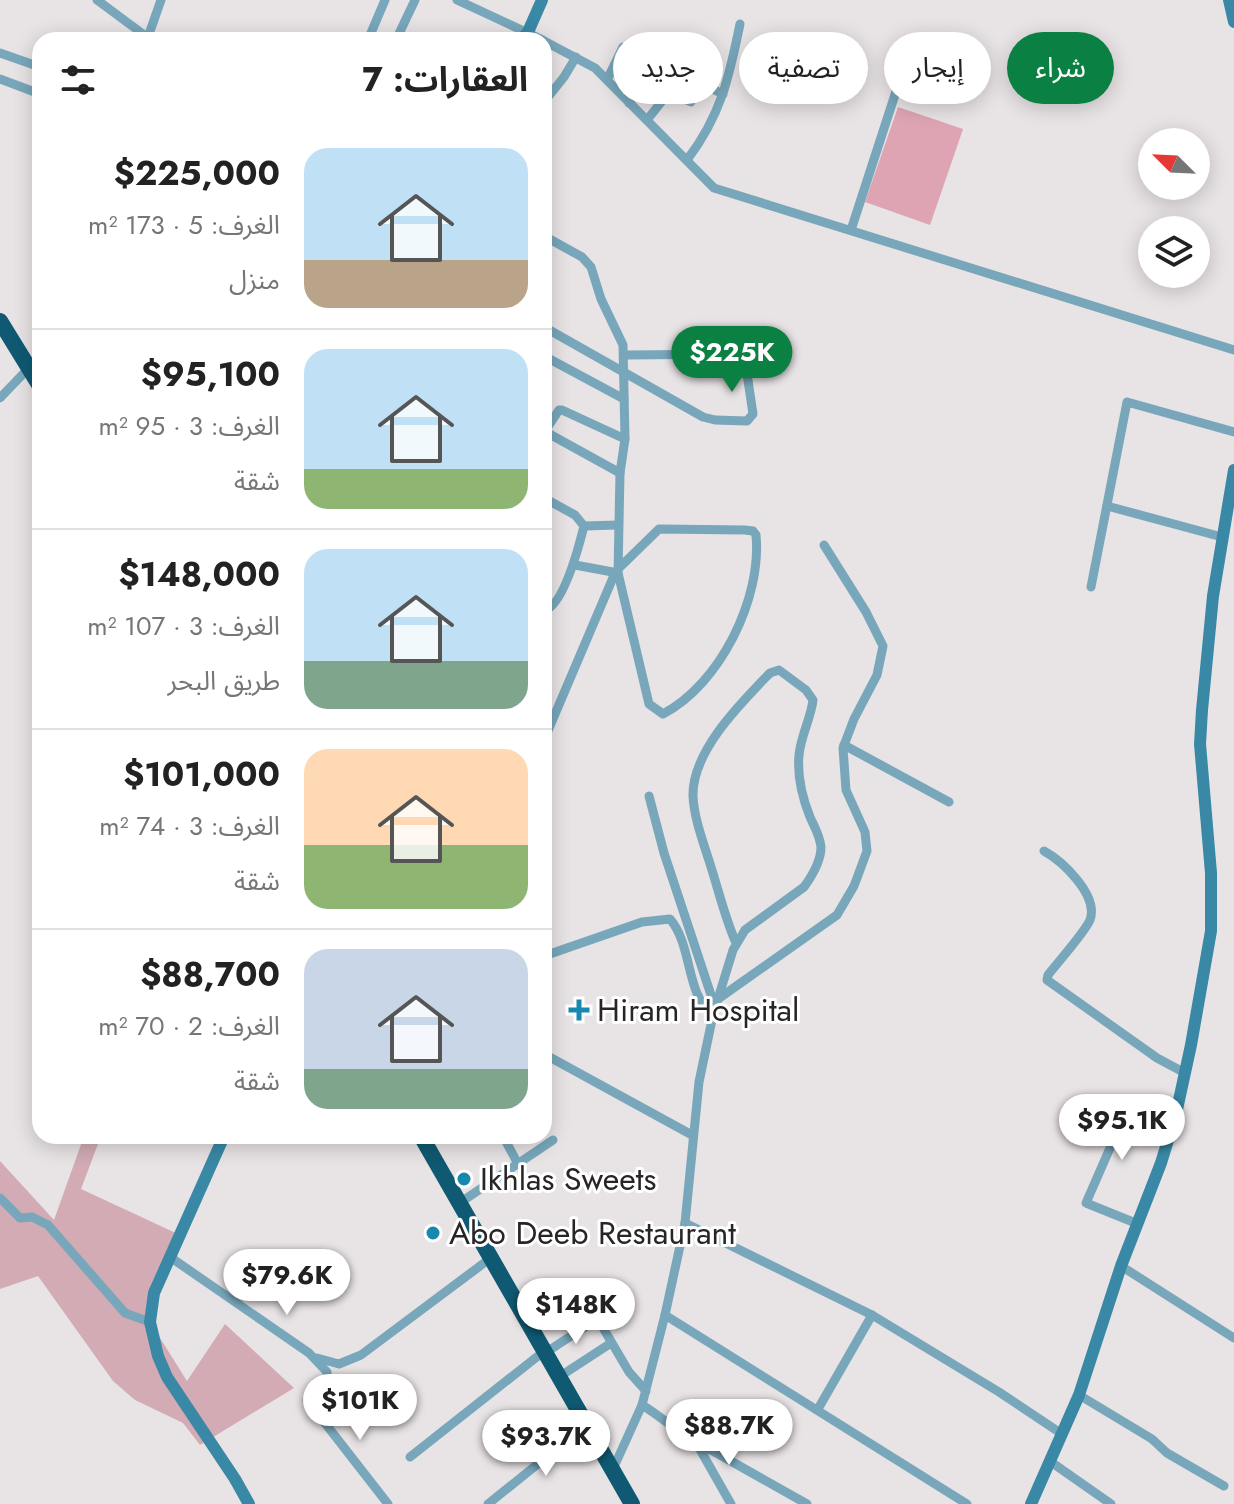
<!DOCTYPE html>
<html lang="ar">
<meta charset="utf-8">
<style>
body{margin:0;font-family:Jost,"Noto Sans Arabic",sans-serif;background:#f2f2f2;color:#222;direction:rtl;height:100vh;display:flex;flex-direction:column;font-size:30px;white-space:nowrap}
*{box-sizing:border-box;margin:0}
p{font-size:26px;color:#767676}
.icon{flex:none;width:44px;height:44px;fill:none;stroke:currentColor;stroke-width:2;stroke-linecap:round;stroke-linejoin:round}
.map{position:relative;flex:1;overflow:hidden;direction:ltr}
.panel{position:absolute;left:32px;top:32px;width:520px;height:1112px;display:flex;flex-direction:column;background:#fff;border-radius:24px;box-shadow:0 4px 20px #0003;direction:rtl}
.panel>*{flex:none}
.top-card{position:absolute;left:576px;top:32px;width:538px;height:72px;direction:rtl;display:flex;gap:16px}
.needle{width:52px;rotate:294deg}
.tools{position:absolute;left:1138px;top:128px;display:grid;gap:16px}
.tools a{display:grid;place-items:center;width:72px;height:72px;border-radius:50%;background:#fff;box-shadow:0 4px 20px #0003;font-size:40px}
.price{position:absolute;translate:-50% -68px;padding:0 18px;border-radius:28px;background:#fff;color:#222;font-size:26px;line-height:52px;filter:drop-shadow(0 2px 4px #0008)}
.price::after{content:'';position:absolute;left:50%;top:48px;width:24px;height:18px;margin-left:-12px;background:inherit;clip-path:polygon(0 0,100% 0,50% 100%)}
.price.selected{background:#0b8043;color:#fff}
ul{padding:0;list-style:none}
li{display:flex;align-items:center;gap:24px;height:200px;padding:0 24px}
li+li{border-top:2px solid #e0e0e0}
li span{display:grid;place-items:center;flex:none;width:224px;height:160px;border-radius:24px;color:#555}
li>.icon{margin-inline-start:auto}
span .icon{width:96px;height:96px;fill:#fffc;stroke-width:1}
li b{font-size:34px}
h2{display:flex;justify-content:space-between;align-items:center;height:96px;padding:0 24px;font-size:34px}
.chip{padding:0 28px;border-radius:36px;background:#fff;box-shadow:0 4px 20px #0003;font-size:28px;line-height:72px}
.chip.selected{background:#0b8043;color:#fff}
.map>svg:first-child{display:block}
</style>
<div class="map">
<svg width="1234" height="1504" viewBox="0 0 1234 1504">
<rect width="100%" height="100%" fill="#e8e3e4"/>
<path fill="#d2abb4" d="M84 1136H101L81 1189 180 1235 150 1322 187 1381 225 1324 294 1388 200 1445 183 1423 135 1400 113 1381 38 1276 0 1289V1161L54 1220Z"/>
<path fill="#dea4b3" d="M898 107 963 129 930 225 865 202Z"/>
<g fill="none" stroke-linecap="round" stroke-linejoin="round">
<g stroke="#78a7bb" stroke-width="9">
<path d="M97 0 151 40"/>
<path d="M457 0 543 40"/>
<path d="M148 37 161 0"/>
<path d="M368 40 385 0"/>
<path d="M396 40 415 0"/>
<path d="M544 41 595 68 714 188 1234 350"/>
<path d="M0 53 40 67"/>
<path d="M687 77 723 94"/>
<path d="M0 79 40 94"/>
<path d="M607 80 623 47 645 57"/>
<path d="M544 102 564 77 576 57"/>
<path d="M629 103 654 53"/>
<path d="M647 120 666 96 673 94 691 102"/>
<path d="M687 160C721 115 729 78 740 24"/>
<path d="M851 230 902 73"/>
<path d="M544 236 582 257 591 267 601 299 623 345 625 439 620 473 618 573 649 704 663 714C720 684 762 599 756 535L753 531 745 530 659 529 618 569"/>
<path d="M544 327 703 417 715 420 747 421 753 414 746 367 741 354 626 355"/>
<path d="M544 356 624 399"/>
<path d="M0 398 24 373"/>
<path d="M544 431 620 473"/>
<path d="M545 431 559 410H562L625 439"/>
<path d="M544 498 575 515 584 526"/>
<path d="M1107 506 1222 537"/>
<path d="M584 526 618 525"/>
<path d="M575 565 618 573"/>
<path d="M1091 587 1127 402 1234 432"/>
<path d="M544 611C564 605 579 546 584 526"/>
<path d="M544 740 615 573"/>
<path d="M844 745 949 802"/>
<path d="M649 796 664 853 715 1007"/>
<path d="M1044 851C1062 861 1099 895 1090 920 1085 932 1058 962 1048 975L1047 980 1157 1058 1185 1073"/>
<path d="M544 956 642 922 670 919C693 946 685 994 713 1015"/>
<path d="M718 999 837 915 854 886 867 851 865 832 846 790 843 748 854 719 877 675 883 646 866 612 824 545"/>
<path d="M544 1054 692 1135"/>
<path d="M1127 1109 1086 1203 1138 1224"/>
<path d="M503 1136 518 1164"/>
<path d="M0 1198 20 1218 32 1217 48 1225 125 1313 150 1322"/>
<path d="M458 1204 553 1140"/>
<path d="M685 1223 872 1315 999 1392 1062 1434"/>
<path d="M170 1257 309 1353 327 1372V1386L354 1423"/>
<path d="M1121 1266 1234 1338"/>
<path d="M579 1287 629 1372 646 1391"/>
<path d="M665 1315 967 1504"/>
<path d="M545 1353 597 1319"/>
<path d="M317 1358 339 1364 361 1355 484 1263"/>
<path d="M559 1377 611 1343"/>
<path d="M1079 1395 1152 1439 1167 1453 1224 1486"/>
<path d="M307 1400 388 1504"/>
<path d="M642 1405C666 1419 687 1442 713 1451L807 1504"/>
<path d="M818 1409 872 1315"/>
<path d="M698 1446 731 1504"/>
<path d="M410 1457 538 1356"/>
<path d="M1051 1462 1111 1504"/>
<path d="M613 1469 642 1405 665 1315 685 1223 699 1082 713 1015 733 950 745 930 804 887C812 876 821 860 821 847 820 836 814 826 810 817 802 797 797 777 799 755 801 735 811 718 813 700L806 690 779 670 770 673C741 703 692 751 693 796 694 819 704 844 711 867 719 892 725 918 736 943"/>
<path d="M488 1504 539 1463 588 1428"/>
</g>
<g stroke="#3988a6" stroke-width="12">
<path d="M1229 0 1234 22"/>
<path d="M521 40 528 32 542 0"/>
<path d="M224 1136 154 1293 150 1322 158 1356 167 1377 235 1479 249 1504"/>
<path d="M1031 1504 1079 1395 1121 1266 1161 1163 1176 1114 1191 1045 1211 931V873L1200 744 1202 710 1213 596 1234 470"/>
</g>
<g stroke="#0f5972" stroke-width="16">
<path d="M0 321 40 386"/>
<path d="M421 1136 632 1504"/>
</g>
</g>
<g fill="#1789ae" stroke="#fff" stroke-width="3">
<path d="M575 998h8v8h8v8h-8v8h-8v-8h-8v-8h8z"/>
<circle cx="464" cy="1179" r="8"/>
<circle cx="433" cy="1233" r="8"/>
</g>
<g text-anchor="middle" stroke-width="6" stroke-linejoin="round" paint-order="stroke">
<g font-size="32" fill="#272525" stroke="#fff" text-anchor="start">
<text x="597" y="1021">Hiram Hospital</text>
<text x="480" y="1190">Ikhlas Sweets</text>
<text x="449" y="1244">Abo Deeb Restaurant</text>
</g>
</g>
</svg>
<div class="tools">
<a><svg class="needle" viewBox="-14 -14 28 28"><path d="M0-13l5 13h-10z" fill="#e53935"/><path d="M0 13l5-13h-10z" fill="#767676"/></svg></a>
<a><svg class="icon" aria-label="layers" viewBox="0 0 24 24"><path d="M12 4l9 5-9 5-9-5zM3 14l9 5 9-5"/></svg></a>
</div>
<b class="price selected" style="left:732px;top:394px">$225K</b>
<b class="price" style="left:1122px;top:1162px">$95.1K</b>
<b class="price" style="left:287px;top:1317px">$79.6K</b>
<b class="price" style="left:576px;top:1346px">$148K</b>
<b class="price" style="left:360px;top:1442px">$101K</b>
<b class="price" style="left:729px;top:1467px">$88.7K</b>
<b class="price" style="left:546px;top:1478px">$93.7K</b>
<div class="top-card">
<a class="chip selected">شراء</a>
<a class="chip">إيجار</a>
<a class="chip">تصفية</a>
<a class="chip">جديد</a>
</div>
<section class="panel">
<h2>العقارات: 7<svg class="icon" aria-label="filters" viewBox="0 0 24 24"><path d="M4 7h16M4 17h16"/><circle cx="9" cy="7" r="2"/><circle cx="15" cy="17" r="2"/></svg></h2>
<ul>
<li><span style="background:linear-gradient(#bfe0f5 70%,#b9a48a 0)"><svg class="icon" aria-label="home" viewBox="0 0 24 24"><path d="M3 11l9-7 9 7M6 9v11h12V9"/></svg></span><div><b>$225,000</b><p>الغرف: 5 · 173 m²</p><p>منزل</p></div></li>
<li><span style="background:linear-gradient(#bfe0f5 75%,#8fb573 0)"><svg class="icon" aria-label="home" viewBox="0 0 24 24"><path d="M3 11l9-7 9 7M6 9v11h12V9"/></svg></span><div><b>$95,100</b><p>الغرف: 3 · 95 m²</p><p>شقة</p></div></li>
<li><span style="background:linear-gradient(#bfe0f5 70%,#7fa58c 0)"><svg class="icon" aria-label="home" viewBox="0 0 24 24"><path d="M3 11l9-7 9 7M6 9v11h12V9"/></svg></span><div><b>$148,000</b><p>الغرف: 3 · 107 m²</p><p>طريق البحر</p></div></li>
<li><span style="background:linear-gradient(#ffd9b3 60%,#8fb573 0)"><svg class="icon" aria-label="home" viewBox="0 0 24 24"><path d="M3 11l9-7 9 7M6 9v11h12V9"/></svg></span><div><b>$101,000</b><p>الغرف: 3 · 74 m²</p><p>شقة</p></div></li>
<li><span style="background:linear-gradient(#c9d6e8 75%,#7fa58c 0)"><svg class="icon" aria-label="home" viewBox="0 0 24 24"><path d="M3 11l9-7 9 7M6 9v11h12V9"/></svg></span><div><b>$88,700</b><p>الغرف: 2 · 70 m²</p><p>شقة</p></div></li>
</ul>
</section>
</div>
